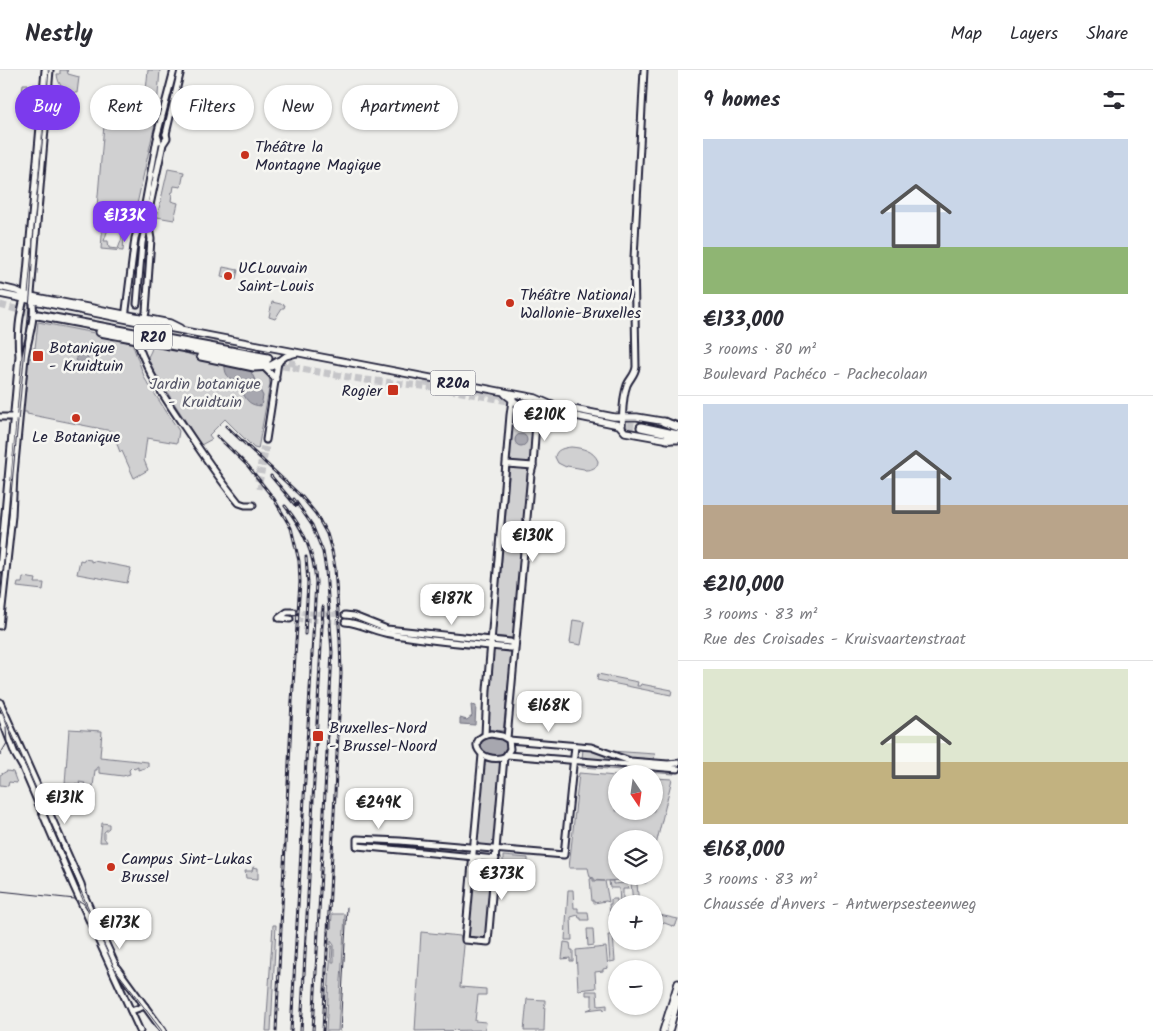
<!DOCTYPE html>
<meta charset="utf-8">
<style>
body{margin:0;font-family:Kalam,sans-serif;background:#f7f7f7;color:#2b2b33;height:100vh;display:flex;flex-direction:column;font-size:19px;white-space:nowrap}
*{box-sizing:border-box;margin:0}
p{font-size:16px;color:#7c7c81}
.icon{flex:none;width:28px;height:28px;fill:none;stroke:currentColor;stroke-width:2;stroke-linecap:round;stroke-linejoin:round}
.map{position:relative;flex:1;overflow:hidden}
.details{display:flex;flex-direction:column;background:#fff;width:475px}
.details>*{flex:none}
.guide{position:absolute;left:15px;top:15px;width:475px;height:45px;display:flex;gap:10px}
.needle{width:32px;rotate:167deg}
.fabs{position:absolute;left:608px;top:695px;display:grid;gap:10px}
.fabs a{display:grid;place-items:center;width:55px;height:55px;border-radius:50%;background:#fff;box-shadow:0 1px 4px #0004;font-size:25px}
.price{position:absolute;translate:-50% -42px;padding:0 11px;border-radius:10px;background:#fff;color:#222;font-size:16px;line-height:32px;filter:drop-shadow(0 1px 2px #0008)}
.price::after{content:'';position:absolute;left:50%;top:30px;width:15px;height:11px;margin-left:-8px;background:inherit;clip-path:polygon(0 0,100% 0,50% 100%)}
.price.active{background:#7c3aed;color:#fff}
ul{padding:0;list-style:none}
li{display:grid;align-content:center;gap:10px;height:265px;padding:0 25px}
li+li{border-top:1px solid #e1e1e2}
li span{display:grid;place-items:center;height:155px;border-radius:0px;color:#555}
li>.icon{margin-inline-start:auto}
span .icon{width:90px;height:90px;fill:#fffc;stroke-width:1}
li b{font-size:21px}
h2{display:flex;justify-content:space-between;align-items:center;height:60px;padding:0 25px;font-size:21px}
.tag{padding:0 18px;border-radius:22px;background:#fff;box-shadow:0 1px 4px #0004;font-size:18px;line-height:45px}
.tag.active{background:#7c3aed;color:#fff}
header{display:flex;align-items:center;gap:30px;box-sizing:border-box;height:70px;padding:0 25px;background:#fff;border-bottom:1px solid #e1e1e2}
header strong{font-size:24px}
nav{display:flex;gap:28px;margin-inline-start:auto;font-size:18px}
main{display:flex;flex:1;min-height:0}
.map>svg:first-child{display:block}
</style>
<header>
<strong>Nestly</strong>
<nav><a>Map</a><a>Layers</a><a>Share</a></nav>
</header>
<main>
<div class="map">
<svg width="678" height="961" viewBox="0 0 678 961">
<rect width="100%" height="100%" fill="#eeeeeb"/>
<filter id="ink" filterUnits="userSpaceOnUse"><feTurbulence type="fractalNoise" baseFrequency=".02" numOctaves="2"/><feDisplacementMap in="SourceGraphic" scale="10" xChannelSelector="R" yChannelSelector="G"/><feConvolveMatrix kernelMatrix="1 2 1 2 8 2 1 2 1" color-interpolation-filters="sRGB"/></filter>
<g filter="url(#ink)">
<g fill="#d0d0d1" stroke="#797986" fill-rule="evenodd">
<path d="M60 0H68H67L68 4 79 7 77 23C65 22 58 16 57 4H60Z"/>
<path d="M148 0H160L156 49 133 152 96 149 105 43 133 47 134 42H144Z"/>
<path d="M23 14H28L27 32H21Z"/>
<path d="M168 99 184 102 181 117 174 116 173 122 170 123 172 124 171 131 178 133 174 150 157 147Z"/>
<path d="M103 152 125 154 123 181 101 179ZM109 156 120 157 122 168 118 179 109 178 108 171H104Z"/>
<path d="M223 197 238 200 236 209 221 206Z"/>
<path d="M272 232 285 235 284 238H282L275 249 269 247Z"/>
<path d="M38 252 125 269 126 272 132 273 145 309 179 361 177 373 147 368 144 390 148 400 134 408 122 381 120 382 112 361 27 344V342H23L28 288H32L33 278H35Z"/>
<path d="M153 274 169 277 205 290 265 300 269 305 270 314 258 379 254 378 225 349 209 365 212 369 201 375 149 294 148 287 151 281Z"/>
<path d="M512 348 534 352 532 384 528 393 509 391Z"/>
<path d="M571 377C582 378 593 380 598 391 598 398 591 400 585 400L584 399 567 396 566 397 558 393 555 387C556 379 564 378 571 377Z"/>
<path d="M510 397 527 398 528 400 513 568 495 566Z"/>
<path d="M84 489 91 490V492L94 491 131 498 127 513 77 504 80 490 84 491Z"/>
<path d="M23 507 36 509 35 513H44L43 520 17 517 18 513H22Z"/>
<path d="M573 550 585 552 581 575 570 573Z"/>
<path d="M493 579 512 581 503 661 486 659Z"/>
<path d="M598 604 638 612 637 616H640L641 614 672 620 671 625 597 610Z"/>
<path d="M69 659 102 661 100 687 148 692V697L138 700V697L134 699 132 697 129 700 130 704 123 706 99 703V697H97V700H95L93 717 83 716 85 713 79 712 80 715 65 714Z"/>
<path d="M583 679 606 684 628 692 582 689Z"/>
<path d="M611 681 655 684 654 690 630 688Z"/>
<path d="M482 691 501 693 494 776 475 775Z"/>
<path d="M582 695 674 702V704L582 697Z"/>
<path d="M7 701 13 702 17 713 9 712 8 716 0 715V705Z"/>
<path d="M579 703 616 706V741H654V708L672 709 654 783V769H616V806H648L646 813 621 810 605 811 609 832 606 831 594 833V831H592L590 809 593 808V811H604L594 810V808L590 807 588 798H569Z"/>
<path d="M102 753 109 754V758L104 762V768L107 772H100Z"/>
<path d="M409 774 466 779 465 783 409 778Z"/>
<path d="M503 786 528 788V795L503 793Z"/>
<path d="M473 789 493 791 486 868 467 866Z"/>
<path d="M253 797 258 798V809L246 808 245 801H252Z"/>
<path d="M609 811H613V814L627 813 628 819H623V834H620L619 818H610Z"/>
<path d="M631 812 637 814 639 834H633Z"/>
<path d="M568 820H573L574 838H578V842H588L589 850H581V848H579L578 845 571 847 572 870H565Z"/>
<path d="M611 829H617L616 857H611L609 834H611Z"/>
<path d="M332 844H345L338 961H326L331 876H333L332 892H334V875L331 871V875L329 874 330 849 331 859Z"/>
<path d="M655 844 678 849 675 857 654 849Z"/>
<path d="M273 855H276L271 961H266Z"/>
<path d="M587 859H593L594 875 588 876Z"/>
<path d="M421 862 460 866 464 876 460 917 486 919V925H478L475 951 486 952 485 960 415 961Z"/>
<path d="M608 865H613L615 891 610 892Z"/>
<path d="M564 872 570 873 571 880H573V891H570V888L562 889Z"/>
<path d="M606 877 608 898 603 899V901L595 902 596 918 578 920 576 880Z"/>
<path d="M586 921H597L598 936 607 935V939L604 940 603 938 587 940 592 938V925H586Z"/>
<path d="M527 929 545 930 544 961H524Z"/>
</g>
<g fill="#a7a7af" stroke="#727281">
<circle cx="82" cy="288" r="6"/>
<path d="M225 295 250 300 263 326 261 336C251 335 247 332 243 323L245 320 243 312C232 311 224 307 225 295Z"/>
<circle cx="521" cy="370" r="6"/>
<path d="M471 635 476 636 475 655 460 654V648L467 650 472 646Z"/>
<path d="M488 668C496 668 505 668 507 677L505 682C498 686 490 685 483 681L481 677 482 672Z"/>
</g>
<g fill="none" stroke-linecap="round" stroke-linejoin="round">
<g stroke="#c5c5c8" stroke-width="5" stroke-dasharray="5 2.5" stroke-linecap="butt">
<path d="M137 234V266"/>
<path d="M257 411 263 375 266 370"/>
<path d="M259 419 267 376 266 370"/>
<path d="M294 542 345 545"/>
<path d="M290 549 345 552"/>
</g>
<g stroke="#c5c5c8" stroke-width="7" stroke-dasharray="7 3.5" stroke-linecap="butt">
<path d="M0 235 38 245"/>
<path d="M268 288 297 294"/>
<path d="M272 294 366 310 441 318 518 333"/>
<path d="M424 312 442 314 546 334"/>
<path d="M617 353 641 357"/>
</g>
<defs>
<g id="secondary">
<path d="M166 64 181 0"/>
<path d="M159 71 157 65 174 0"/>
<path d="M143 145 157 69"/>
<path d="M137 234 142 173 163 74 167 68 166 64"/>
<path d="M125 248 135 168 143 143"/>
<path d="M144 250 146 242 151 169 148 152"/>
<path d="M138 274C149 306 168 333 187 361 204 386 220 410 239 433L245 435H253"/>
<path d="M264 297 276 309"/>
<path d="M0 347H16"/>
<path d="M622 357C623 343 622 328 627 315 630 308 635 305 636 297L634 188 644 0"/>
<path d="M266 370 278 292 286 286 297 283"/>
<path d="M507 394 533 396"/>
<path d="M0 499 19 286C17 263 19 247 25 225L45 0"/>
<path d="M345 545 354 546 387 559 510 572 515 575"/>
<path d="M279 548 287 542H294"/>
<path d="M280 548 290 549"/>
<path d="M345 552C361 553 374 562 390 564 429 571 470 574 510 578L514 575"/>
<path d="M0 556 12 446 14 404 25 287C28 268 38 243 31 224L50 0"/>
<path d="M0 632 81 814 84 825 117 898 163 961"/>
<path d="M0 645 15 684 23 698 74 817 140 961"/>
<path d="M491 664 502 666 509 670 510 679 505 687C480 695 464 668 491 664Z"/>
<path d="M485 665 487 620 510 345 512 330 513 328"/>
<path d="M507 668 531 404 533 396 537 338"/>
<path d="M509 670 591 677 630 691 668 694 678 693"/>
<path d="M482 685 465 870 488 872 504 687"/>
<path d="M507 685 678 699"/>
<path d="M496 789 357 776V769L400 771 564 785 575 676"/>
<path d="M131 941 145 936"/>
</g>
<g id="primary">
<path d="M0 217 17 221 25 225 170 253 180 258"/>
<path d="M0 224 169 258 467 315 536 328 552 335 614 347H637L667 352"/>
<path d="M505 324C515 332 523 340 537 338L619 355 625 362 670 370"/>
<path d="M663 961 678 913"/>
<path d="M669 961 678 928"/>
</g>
<g id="highway">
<path d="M38 245 268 288"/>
<path d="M100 262 266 293"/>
<path d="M201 286 254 297 271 296 278 292"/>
<path d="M664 352 678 357"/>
<path d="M641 357 678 365"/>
<path d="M667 369H678"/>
</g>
</defs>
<use href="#secondary" stroke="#22223b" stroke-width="9"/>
<use href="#primary" stroke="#22223b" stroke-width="9"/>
<use href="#highway" stroke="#22223b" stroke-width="11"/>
<use href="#secondary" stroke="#f6f6f2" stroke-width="5"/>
<use href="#primary" stroke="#f6f6f2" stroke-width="5.5"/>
<use href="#highway" stroke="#f6f6f2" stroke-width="7"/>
<g stroke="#22223b" stroke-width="1">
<path d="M0 539 31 216 33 171 49 0"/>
<path d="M0 636 115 899 162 961"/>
<path d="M0 685 7 673 6 657"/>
<path d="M0 821 75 829 83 833 87 839"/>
<path d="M340 961 347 837"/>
</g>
<defs>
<g id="rail">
<path d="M226 356 302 427 316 444 327 464 332 481 335 498 340 570 341 604 323 961"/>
<path d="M217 366 248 396 274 429 291 458 299 491 300 512 292 631 276 961"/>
<path d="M271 406 296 436"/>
<path d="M294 429 312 455 323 482 326 500 332 582 313 961"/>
<path d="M285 436C304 459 314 483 316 512L291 961"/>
<path d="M305 564 308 513 306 487"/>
<path d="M301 961 323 537"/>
</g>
</defs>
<use href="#rail" stroke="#22223b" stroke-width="3"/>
<use href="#rail" stroke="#f6f6f2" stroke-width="1" stroke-dasharray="4" stroke-linecap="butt"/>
</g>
</g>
<g fill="#c8321e" stroke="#f6f6f2" stroke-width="2">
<circle cx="245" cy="85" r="5"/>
<circle cx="228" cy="206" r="5"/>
<circle cx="510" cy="233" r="5"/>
<rect x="32" y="280" width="12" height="12" rx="2.5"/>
<rect x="387" y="314" width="12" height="12" rx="2.5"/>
<circle cx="76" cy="348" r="5"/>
<rect x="312" y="660" width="12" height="12" rx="2.5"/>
<circle cx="111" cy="797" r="5"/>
</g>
<g text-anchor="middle" stroke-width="5" stroke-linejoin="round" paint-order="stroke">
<g fill="#f6f6f2" stroke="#626272" stroke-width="1">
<rect x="134" y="254.5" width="38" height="25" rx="4"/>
<rect x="430.5" y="300.5" width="45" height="25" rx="4"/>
</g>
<g font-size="15" font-weight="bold" fill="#22223b">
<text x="153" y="272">R20</text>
<text x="453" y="318">R20a</text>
</g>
<g font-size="16" fill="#22223b" stroke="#f6f6f2" text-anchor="start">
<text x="255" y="82">Théâtre la<tspan x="255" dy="18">Montagne Magique</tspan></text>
<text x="238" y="203">UCLouvain<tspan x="238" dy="18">Saint-Louis</tspan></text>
<text x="520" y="230">Théâtre National<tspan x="520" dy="18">Wallonie-Bruxelles</tspan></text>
<text x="49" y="283">Botanique<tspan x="49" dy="18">- Kruidtuin</tspan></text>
<text x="382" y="326" text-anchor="end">Rogier</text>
<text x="76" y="372" text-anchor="middle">Le Botanique</text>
<text x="329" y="663">Bruxelles-Nord<tspan x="329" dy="18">- Brussel-Noord</tspan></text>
<text x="121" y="794">Campus Sint-Lukas<tspan x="121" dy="18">Brussel</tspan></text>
</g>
<g font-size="16" fill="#565668" stroke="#f6f6f2">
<text x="205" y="319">Jardin botanique<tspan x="205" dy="18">- Kruidtuin</tspan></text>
</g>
</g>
</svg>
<div class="fabs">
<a><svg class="needle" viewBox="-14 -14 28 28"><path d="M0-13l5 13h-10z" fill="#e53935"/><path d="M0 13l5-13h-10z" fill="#7c7c81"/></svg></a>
<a><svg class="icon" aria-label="layers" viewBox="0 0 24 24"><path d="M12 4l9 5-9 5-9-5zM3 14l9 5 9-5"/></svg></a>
<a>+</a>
<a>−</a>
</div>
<b class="price active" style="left:125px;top:173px">€133K</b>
<b class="price" style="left:545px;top:372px">€210K</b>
<b class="price" style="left:533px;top:493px">€130K</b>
<b class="price" style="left:452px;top:556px">€187K</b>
<b class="price" style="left:549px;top:663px">€168K</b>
<b class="price" style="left:65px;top:755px">€131K</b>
<b class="price" style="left:379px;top:760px">€249K</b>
<b class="price" style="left:502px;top:831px">€373K</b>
<b class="price" style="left:120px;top:880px">€173K</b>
<div class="guide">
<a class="tag active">Buy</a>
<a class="tag">Rent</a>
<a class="tag">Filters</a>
<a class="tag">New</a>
<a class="tag">Apartment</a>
</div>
</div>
<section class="details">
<h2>9 homes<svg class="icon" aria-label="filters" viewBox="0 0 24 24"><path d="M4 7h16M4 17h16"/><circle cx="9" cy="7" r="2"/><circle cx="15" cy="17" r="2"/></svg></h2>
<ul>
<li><span style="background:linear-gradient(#c9d6e8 70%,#8fb573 0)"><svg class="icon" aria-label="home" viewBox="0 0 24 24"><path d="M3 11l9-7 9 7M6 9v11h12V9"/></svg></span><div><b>€133,000</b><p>3 rooms · 80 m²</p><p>Boulevard Pachéco - Pachecolaan</p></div></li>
<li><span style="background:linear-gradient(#c9d6e8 65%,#b9a48a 0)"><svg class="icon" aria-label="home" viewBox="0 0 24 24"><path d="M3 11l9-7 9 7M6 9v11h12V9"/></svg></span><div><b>€210,000</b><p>3 rooms · 83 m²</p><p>Rue des Croisades - Kruisvaartenstraat</p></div></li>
<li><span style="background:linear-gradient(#dfe7d0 60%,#c2b280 0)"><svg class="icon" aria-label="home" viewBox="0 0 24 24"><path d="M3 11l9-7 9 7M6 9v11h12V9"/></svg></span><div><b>€168,000</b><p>3 rooms · 83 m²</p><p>Chaussée d'Anvers - Antwerpsesteenweg</p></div></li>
</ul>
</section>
</main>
